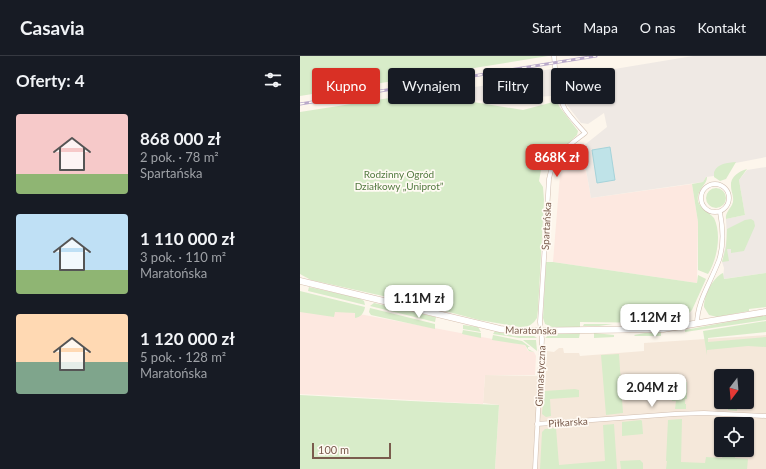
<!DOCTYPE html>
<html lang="pl">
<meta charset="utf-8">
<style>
body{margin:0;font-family:Lato,sans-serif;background:#242831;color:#f1f3f6;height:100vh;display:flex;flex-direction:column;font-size:15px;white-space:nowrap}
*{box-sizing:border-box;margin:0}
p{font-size:13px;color:#9ea1a6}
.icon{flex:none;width:22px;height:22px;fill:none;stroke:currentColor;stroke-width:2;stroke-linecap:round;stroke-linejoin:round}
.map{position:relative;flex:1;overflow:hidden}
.drawer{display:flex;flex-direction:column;background:#171b24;width:300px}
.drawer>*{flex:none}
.top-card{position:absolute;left:12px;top:12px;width:380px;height:36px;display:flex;gap:8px}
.needle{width:26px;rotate:196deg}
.fabs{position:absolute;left:414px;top:313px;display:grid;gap:8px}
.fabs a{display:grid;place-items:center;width:40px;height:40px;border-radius:4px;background:#171b24;box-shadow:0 1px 3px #0004;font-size:20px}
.scale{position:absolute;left:12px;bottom:10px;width:79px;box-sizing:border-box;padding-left:4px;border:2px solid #7a5c4d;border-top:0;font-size:11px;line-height:14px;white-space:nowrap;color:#7a5c4d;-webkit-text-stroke:3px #fffaf3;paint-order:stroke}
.price{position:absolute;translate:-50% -34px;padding:0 9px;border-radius:8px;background:#fff;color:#222;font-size:13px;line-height:26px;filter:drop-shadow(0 1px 2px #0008)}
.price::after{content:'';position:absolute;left:50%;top:24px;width:12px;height:9px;margin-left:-6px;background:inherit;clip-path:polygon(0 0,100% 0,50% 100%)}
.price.selected{background:#d93025;color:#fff}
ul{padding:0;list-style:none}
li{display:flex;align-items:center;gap:12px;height:100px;padding:0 16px}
li span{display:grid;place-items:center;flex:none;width:112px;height:80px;border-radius:4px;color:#555}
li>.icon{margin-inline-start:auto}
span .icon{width:48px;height:48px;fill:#fffc;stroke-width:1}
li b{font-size:17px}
h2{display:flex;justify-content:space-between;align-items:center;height:48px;padding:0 16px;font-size:17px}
.tag{padding:0 14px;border-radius:4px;background:#171b24;box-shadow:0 1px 3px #0004;font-size:14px;line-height:36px}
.tag.selected{background:#d93025;color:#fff}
header{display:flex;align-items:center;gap:24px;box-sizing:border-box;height:56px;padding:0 20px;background:#171b24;border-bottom:1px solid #363941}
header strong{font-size:19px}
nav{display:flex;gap:22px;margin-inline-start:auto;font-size:14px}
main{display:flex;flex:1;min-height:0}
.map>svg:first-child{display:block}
</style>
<header>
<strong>Casavia</strong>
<nav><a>Start</a><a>Mapa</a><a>O nas</a><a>Kontakt</a></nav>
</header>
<main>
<section class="drawer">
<h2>Oferty: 4<svg class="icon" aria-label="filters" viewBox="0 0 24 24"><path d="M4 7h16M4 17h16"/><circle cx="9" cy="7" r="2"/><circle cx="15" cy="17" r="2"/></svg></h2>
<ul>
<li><span style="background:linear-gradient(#f6c9c9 75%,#8fb573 0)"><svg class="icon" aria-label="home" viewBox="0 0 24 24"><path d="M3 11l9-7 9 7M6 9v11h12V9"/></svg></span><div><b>868 000 zł</b><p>2 pok. · 78 m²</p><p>Spartańska</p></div></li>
<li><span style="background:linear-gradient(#bfe0f5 70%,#8fb573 0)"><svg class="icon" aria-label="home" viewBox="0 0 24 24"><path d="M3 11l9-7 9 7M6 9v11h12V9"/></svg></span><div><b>1 110 000 zł</b><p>3 pok. · 110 m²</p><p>Maratońska</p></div></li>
<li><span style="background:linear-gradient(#ffd9b3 60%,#7fa58c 0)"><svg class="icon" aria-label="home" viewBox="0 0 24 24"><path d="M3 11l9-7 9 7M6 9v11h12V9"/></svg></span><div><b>1 120 000 zł</b><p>5 pok. · 128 m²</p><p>Maratońska</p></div></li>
</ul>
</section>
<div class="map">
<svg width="466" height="413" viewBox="0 0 466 413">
<rect width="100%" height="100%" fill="#fdf6ec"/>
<path fill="#f5e8da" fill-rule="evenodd" d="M466 279V413H195L199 349 183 347 185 319 245 320 247 295 254 296 259 292H263L264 297H279L280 300 344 295V287ZM421 320H447V346H421ZM421 368H447V394H421Z"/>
<g fill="#fde8e0">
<path d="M282 91 291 142 392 128 398 166 397 227 253 206 260 119 266 106Z"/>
<path d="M38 254 225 289 228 295 234 296 236 300 235 319H185L183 348 0 338V255Z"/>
</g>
<g fill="#efe9e4">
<path d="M393 0H466V101L420 110 421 119 406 121 403 126 291 142 282 91 307 71 304 57 288 68 281 67 267 49 260 22Z"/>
<path d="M251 13 253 30V38L251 40 237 41 236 45 221 46 169 44 168 32 194 28V25L221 20V18Z"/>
<path d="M466 111V217L423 223 424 212 422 206 427 183 426 163 445 159 439 124 447 114Z"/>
</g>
<g fill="#d8ecc9">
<path d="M0 0H248L0 40Z"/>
<path d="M166 30 167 45 223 54 257 45 259 50 278 75 277 79 254 101 245 106 241 114 239 125 243 131 244 144 238 254 237 262 234 266 229 270 220 271 179 264 119 248 11 224 0 218V56Z"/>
<path d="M436 106 426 123 420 125 414 121V116C418 107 427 107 436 106Z"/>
<path d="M447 113 439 124 445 159 426 163C425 156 431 153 433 146 434 140 431 136 431 130 430 121 439 115 447 113Z"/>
<path d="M406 121H407C407 126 404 128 401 133 391 149 406 153 414 162 422 178 417 204 408 218L398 214V166L392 128 403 126Z"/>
<circle cx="416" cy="142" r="10"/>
<path d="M451 163 454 165 455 170 444 195 431 197V193H427L429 205 422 206 426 191 427 173 445 164Z"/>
<path d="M246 206H253L397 227 398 219 406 223 392 254 385 261 379 265 365 267 280 266V271H252L245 268 243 262Z"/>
<path d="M423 217 424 223 466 217V251L449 253V255L417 261 409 259 404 251C404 240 412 222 423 217Z"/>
<path d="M9 231 59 242 64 245 65 249 8 235Z"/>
<path d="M0 235 65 251C64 257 61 261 55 262V257L35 256 34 261 0 256Z"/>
<path d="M74 247 136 261 135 266 70 250Z"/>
<path d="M70 252 135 268V273L71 259 69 256Z"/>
<path d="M466 259V264L385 276V274Z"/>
<path d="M466 265V276L408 282V286L466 281V291L448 290 407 294V299L403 275Z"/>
<path d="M284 268H313L299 270H283Z"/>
<path d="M163 269 178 271 181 276 163 273Z"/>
<path d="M163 274 181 277V282L162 278Z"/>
<path d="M195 275 215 280H234L237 282H219L193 278Z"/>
<path d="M361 276V280H335L334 279 345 277Z"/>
<path d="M280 277 279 282H245L250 278Z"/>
<path d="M294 277 314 279V281L294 282Z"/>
<path d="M193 279 222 285 230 291H228V293L234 296 229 295 225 289 192 284Z"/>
<path d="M223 284H236L237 295Z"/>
<path d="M319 298 323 357 306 359 301 299Z"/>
<path d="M387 326V343H385V348H386V353H375L376 345H372L371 327Z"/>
<path d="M275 333 279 334V341L250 343 251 360 246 361 242 358 244 335Z"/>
<path d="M0 339 111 345 199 349 195 413H0Z"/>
<path d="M428 346H437V355L428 354Z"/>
<path d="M382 363 381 406 405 407 406 401 422 402 423 394H435V402L448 403 447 413H366L367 405H366L368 364Z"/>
<path d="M341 364 342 365 343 378 322 380V366Z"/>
<path d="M314 368 317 413H240L242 376 245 373 256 372 259 409 305 405 303 369Z"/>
<path d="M340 404 343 407V413H321L320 405Z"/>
</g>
<path fill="#bfe3e8" stroke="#a5d3da" d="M310 91 315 124 297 127 292 94Z"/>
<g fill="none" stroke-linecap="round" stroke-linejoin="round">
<defs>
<g id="minor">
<circle cx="415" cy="142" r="14"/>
<path d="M397 268C397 245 411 226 419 204 424 189 423 172 420 156"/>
<path d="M237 368 375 358 404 357 466 360"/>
<path d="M235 413 242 283 240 266 249 123C253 99 267 91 285 77 278 69 270 61 265 53 258 41 255 14 254 0"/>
</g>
<path id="secondary" d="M0 225 200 273 216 275 363 273 466 256"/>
</defs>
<use href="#minor" stroke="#d1beb0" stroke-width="5"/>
<use href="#secondary" stroke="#d6c0b0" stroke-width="7"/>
<use href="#minor" stroke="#fff" stroke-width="4"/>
<use href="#secondary" stroke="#fff" stroke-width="6"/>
<defs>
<path id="rail" d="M0 48 296 0"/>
</defs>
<use href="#rail" stroke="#b9a8c9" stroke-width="3"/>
<use href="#rail" stroke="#fffaf3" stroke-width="1.5" stroke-dasharray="4.5" stroke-linecap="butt"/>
</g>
<g text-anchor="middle" stroke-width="3.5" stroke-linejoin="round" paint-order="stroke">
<g font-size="10" fill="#537a41" stroke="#fffaf3">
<text x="99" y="122">Rodzinny Ogród<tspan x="99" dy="12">Działkowy „Uniprot”</tspan></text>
</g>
<g font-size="10" fill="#7a5c4d" stroke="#fffaf3">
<text transform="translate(246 170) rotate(-87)" y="4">Spartańska</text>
<text transform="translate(231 274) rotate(1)" y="4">Maratońska</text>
<text transform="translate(240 320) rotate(-87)" y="4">Gimnastyczna</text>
<text transform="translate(268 366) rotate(-4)" y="4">Piłkarska</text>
</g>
</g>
</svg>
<div class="fabs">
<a><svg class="needle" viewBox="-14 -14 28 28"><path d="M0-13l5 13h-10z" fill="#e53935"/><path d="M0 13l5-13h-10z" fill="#9ea1a6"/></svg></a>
<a><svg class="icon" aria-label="locate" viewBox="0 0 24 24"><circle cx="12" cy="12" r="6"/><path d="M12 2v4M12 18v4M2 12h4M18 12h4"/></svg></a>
</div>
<div class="scale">100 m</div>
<b class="price selected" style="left:257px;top:122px">868K zł</b>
<b class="price" style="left:119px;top:263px">1.11M zł</b>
<b class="price" style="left:355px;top:282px">1.12M zł</b>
<b class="price" style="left:352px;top:352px">2.04M zł</b>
<div class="top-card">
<a class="tag selected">Kupno</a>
<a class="tag">Wynajem</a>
<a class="tag">Filtry</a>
<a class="tag">Nowe</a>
</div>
</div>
</main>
